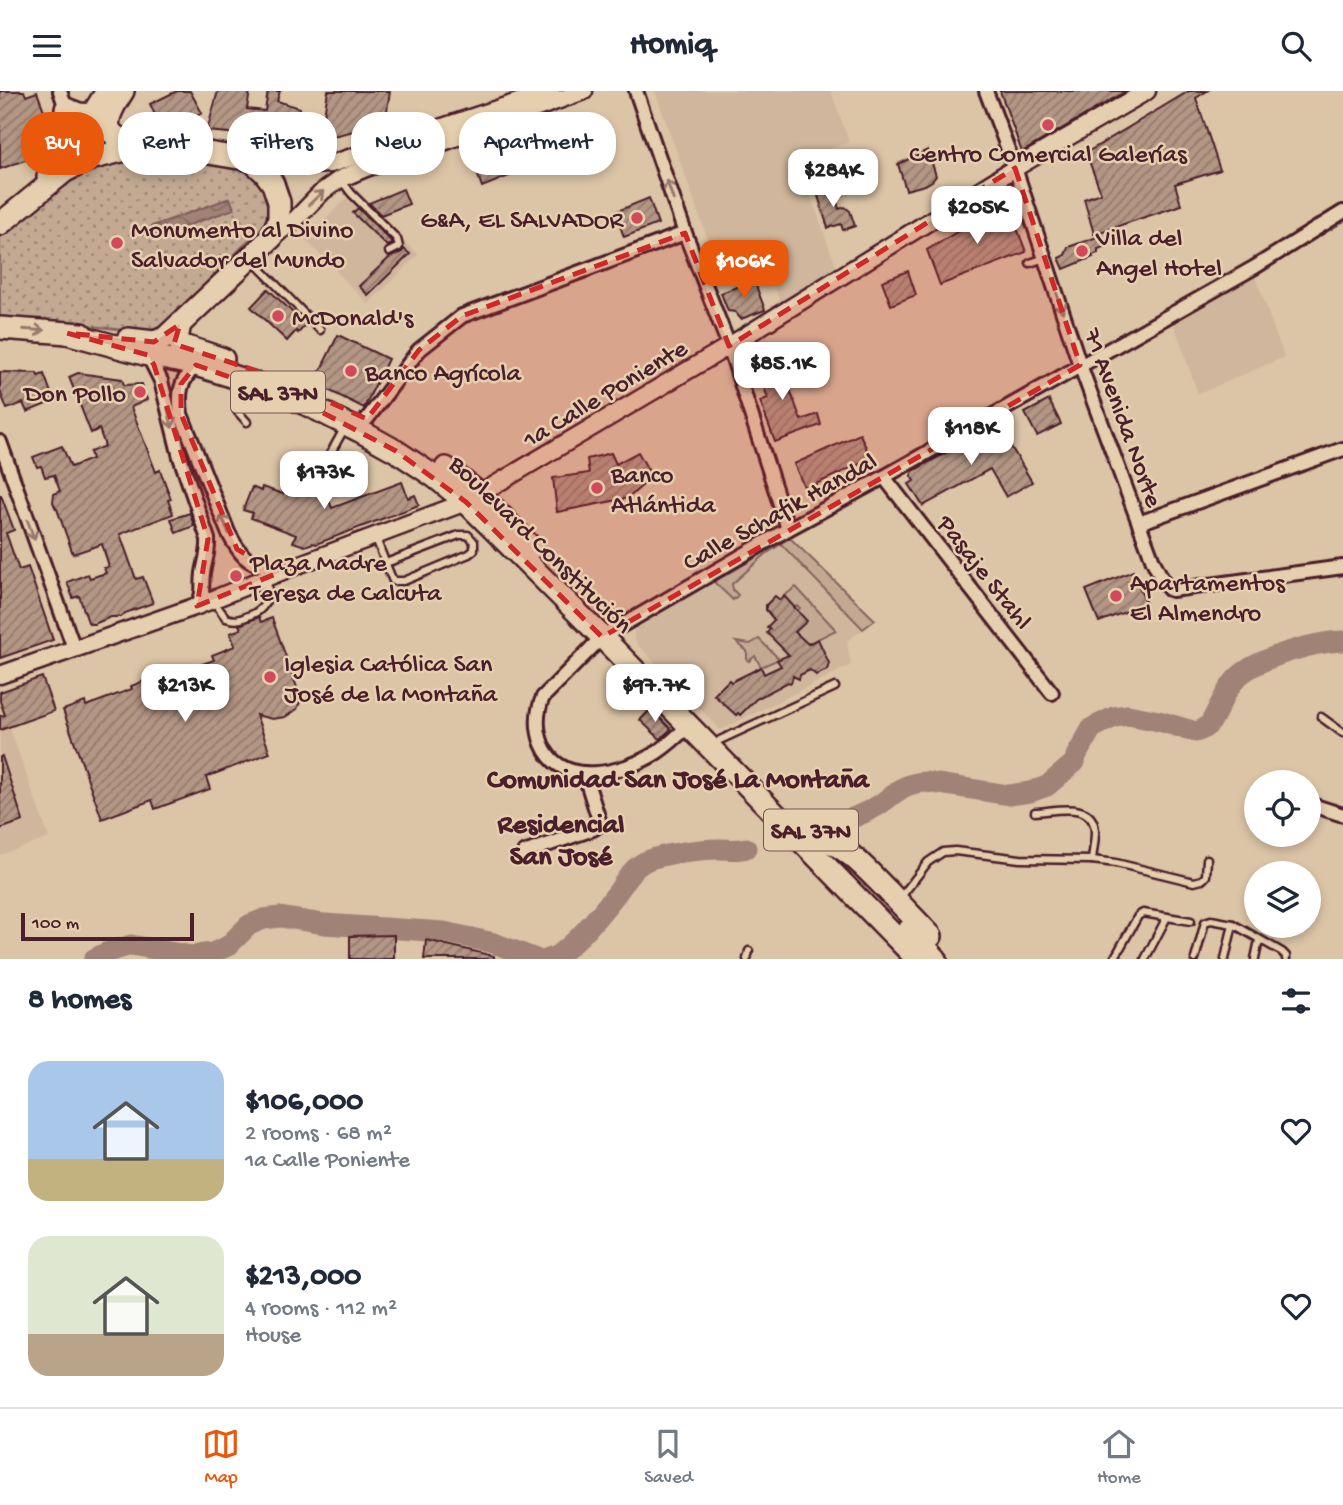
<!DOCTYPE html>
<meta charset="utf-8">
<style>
body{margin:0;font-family:"Gochi Hand",sans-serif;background:#f2f2f3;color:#1f2937;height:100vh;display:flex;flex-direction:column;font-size:26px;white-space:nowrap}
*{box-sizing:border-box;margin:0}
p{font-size:23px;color:#747a83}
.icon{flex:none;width:38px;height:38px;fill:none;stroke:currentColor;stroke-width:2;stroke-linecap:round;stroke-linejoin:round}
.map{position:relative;height:868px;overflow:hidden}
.side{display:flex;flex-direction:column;background:#fff;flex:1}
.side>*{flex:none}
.banner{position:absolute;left:21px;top:21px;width:700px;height:63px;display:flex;gap:14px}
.controls{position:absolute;left:1244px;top:679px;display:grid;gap:14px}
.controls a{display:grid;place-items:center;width:77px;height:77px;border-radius:50%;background:#fff;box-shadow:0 4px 10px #0003;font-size:35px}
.scale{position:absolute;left:21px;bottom:18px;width:173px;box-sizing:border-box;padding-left:7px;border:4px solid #4a1f2b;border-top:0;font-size:19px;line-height:24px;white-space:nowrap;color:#4a1f2b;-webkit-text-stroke:5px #e5cfae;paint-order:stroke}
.price{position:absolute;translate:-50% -60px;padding:0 16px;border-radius:14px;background:#fff;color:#222;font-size:23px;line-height:46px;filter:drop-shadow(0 2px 4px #0008)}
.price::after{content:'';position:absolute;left:50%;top:42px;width:21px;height:16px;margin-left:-10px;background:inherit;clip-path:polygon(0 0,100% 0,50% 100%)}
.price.on{background:#ea580c;color:#fff}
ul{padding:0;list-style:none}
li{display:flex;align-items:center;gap:21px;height:175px;padding:0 28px}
li span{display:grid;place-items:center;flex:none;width:196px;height:140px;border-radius:21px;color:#555}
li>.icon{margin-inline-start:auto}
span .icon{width:84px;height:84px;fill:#fffc;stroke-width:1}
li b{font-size:30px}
h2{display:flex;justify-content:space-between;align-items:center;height:84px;padding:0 28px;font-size:30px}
.chip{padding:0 24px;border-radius:28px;background:#fff;box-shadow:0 4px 10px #0003;font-size:24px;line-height:63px}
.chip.on{background:#ea580c;color:#fff}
header{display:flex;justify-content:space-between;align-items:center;height:91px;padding:0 28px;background:#fff;font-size:32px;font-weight:700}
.dock{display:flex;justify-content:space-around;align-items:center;height:98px;border-top:2px solid #e0e1e3;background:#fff;font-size:19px;color:#747a83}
.dock a{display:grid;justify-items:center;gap:4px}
.dock .on{color:#ea580c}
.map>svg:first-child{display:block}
</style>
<header><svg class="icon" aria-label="menu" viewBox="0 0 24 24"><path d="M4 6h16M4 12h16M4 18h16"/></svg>Homiq<svg class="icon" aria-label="search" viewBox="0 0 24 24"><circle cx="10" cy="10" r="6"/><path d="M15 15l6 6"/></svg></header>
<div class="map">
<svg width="1343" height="868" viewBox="0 0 1343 868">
<defs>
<pattern id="park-dots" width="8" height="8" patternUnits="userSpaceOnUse" patternTransform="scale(1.75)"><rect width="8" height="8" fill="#c3a992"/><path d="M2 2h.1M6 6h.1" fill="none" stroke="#a08977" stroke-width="1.8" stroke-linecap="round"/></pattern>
<pattern id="water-waves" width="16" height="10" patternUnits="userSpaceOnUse" patternTransform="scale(1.75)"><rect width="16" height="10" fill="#a18276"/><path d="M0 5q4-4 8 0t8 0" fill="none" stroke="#856a61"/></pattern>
<pattern id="building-hatch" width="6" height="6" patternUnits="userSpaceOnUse" patternTransform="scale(1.75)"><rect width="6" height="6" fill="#b39684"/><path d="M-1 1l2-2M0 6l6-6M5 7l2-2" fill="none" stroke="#947a6c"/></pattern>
</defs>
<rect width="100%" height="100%" fill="#dcc4a6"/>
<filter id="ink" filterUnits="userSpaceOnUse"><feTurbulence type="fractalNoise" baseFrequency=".0143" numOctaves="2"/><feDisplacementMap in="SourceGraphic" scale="14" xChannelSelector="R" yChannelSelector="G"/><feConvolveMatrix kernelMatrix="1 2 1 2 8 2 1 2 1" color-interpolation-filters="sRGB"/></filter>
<g filter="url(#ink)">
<g fill="#d0b69c">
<path d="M655 0H831L849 51 798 70 838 181 782 216 763 164 719 179Z"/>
<path d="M355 99 418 164 368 213 305 148Z"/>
<path d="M1254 182 1284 266 1198 303 1172 227Z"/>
<path d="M790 447 875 529 847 550 851 574 721 639 638 554 634 548V541L640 533Z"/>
<path d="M0 610 49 747 0 764Z"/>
</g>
<g fill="#c3a992" stroke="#86645e" stroke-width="2">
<path d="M790 447 875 529 863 538 781 453 766 463 732 493 733 499 738 504 733 509 714 491Z"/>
<path d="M796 496 836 539 797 558 790 570 786 561 800 546 795 541 806 530 797 521 800 517 797 515 794 517 784 505Z"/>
<path d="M759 548 779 568 761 576 755 565 749 570 747 569V560L736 551 750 553Z"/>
</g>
<path fill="url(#park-dots)" stroke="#86645e" stroke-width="2" d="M145 63 241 74 259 85 269 107 266 128 262 136 168 230 155 238 138 241 62 231 0 229V147L66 85Z"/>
<path fill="url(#water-waves)" stroke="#7e5a58" stroke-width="2" d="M230 107 234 118 156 146 152 135Z"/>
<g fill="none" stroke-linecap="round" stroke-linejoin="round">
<g stroke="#a18276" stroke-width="21">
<path d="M847 729C858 725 869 720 879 714 897 702 902 692 926 691L1009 704 1030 701 1047 695 1075 671 1076 665 1092 637 1114 626 1128 624 1159 630 1196 641C1203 639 1207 636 1211 631 1219 617 1225 600 1236 588 1255 567 1315 551 1343 550"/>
<path d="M94 868 108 861 131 854 192 865 212 862 228 855 249 834 264 828 280 826 324 833 444 841 494 852 536 868"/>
<path d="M548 868C569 864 603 819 617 802 624 792 630 780 641 773 655 763 701 758 720 758 729 758 737 760 746 757"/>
</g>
</g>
<g fill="url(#building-hatch)" stroke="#4a1f2b" stroke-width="2">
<path d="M0 0H24L26 5 37 1 49 33 51 32 53 40 48 46 37 51 39 55 25 60 28 68 0 78Z"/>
<path d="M177 0H190L202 22 163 41 150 13Z"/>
<path d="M218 0H250L247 18 265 20 268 0H280L277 10 300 17 296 56 261 52 262 45 207 40Z"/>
<path d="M328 0H390L385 33 320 48Z"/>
<path d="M1000 0H1126L1022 61Z"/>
<path d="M1189 0H1207L1196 7 1220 79 1175 93 1181 114 1094 143 1084 108 1101 102 1086 62Z"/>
<path d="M544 47 549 63 511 77 514 83 482 96 476 79 494 72 490 63 503 57 505 62Z"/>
<path d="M928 59 936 85 932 90 925 94 906 99 898 73Z"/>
<path d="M825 92 834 100 839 118 845 116 850 120 855 135 843 139 841 133 828 137 815 95Z"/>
<path d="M403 98 409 113 381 124 369 112Z"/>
<path d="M649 107 658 133 624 146 615 121Z"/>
<path d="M1007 111 1026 161 940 194 927 159Z"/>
<path d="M358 117 392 151V153L387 155 353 122Z"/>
<path d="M1103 144 1107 155 1098 158V162L1092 164 1093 166 1064 178 1059 167 1065 164 1068 156Z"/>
<path d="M404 158 410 163 368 204 359 195 389 167 402 161Z"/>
<path d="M908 180 916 204 891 214 882 190Z"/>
<path d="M754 189 765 219 741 228 735 221 728 220 721 202Z"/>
<path d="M268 198 306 234 298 242 296 240 287 250 251 216Z"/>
<path d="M338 244 388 268 364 317 314 292Z"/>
<path d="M785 265 794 290 788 293 801 329 818 323 821 334 775 351 760 310 768 307 759 284 764 282 761 273Z"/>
<path d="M0 281 37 282 38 285 44 283 54 310 27 321 23 312 7 318 0 300Z"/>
<path d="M78 282 122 288 124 294 142 293 147 309 131 316 156 381 160 379 171 408 168 409 173 423 120 443 136 488 143 486 153 512 125 522 121 526H111L94 533H90L88 531 79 505 73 507 67 491 88 483 90 487 106 482 104 477 109 476 102 453 73 463 57 418H56L53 411 54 403 60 400 54 384 45 386 41 375 37 376 33 366 62 355 71 376 92 368 90 361 105 355 99 338 91 342 69 286Z"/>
<path d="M1049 309 1061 333 1037 345 1025 322Z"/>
<path d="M997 332 1032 391 1006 406 990 378 923 415 909 393 914 390 911 385 913 380 982 342V341Z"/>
<path d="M860 343 871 368 805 398 794 373Z"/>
<path d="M638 361 652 386 628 407 557 421 553 387 589 382 587 368 611 362 616 373Z"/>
<path d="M287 391 328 407 332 417 402 391 408 407 415 404 419 414 316 453 313 452 305 455 293 451 296 444 251 427 253 422 243 419 252 396 261 400 262 396 283 403Z"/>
<path d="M0 404H1L14 439 6 442 19 479 28 476 53 549 0 567Z"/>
<path d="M190 422 194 435 176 442 171 428Z"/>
<path d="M1133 480 1146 513 1099 531 1086 499Z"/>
<path d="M775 505 780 509 784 505 807 530 795 541 808 553 818 548 829 572 827 579 816 584 810 579 800 584 799 588 793 585 791 592 788 591 756 608 740 624 738 622 736 624 714 604 729 589 731 591 761 576 764 583 781 575 777 569 789 564 767 542 770 538 767 536 774 529 766 519V514Z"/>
<path d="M259 526 261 531 272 527 300 605V611L297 618 285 626 272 628 256 624 270 662 206 686 210 698 155 718 152 709 102 728 63 619 85 611 86 615 132 598 131 595 167 581 168 585 214 569 212 564 235 555 230 542 241 538 239 534Z"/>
<path d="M42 586 54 620 0 639V625L5 624 0 610V601Z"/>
<path d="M651 618 671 638 660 648 640 629Z"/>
<path d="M2 665 23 730 0 738V666Z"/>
<path d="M394 844V868H350V845Z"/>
<path d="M426 849 494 865V868H424Z"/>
</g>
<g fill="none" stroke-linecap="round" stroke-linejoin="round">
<defs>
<g id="lane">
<path d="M342 90 351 102 397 148 399 156 389 161"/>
<path d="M253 170 320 239"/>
<path d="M1030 172 1045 167"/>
<path d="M246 295 237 320 247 331"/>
<path d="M329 365 344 338"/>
<path d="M376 447C381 461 387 476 393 490H404L469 463 474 459V451L468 444H459L386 472"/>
<path d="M214 511 226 527C235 530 240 529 248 525 266 519 270 507 267 489"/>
<path d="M1321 626 1343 642"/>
<path d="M720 649 835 596"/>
<path d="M1035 721C1056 720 1094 709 1095 741 1095 750 1093 759 1092 769"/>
<path d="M901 806 928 771 943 761 955 760 1020 768 1092 769 1116 772 1194 791 1202 789 1206 785 1207 768"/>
<path d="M747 868 749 860"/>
<path d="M1114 868 1138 825 1143 822 1191 830"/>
<path d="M1145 868 1167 826"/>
<path d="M1195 868 1205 831 1211 829 1233 833"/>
<path d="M1225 868 1233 833 1282 861 1286 865V868"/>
<path d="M1255 868 1259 849"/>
</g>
<g id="street">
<path d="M60 0 76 47"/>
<path d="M636 0 685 142 729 255 788 438"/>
<path d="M986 0 1015 77 1080 274 1153 470 1163 490 1169 498 1172 499 1343 476"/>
<path d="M148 264 161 290 180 366 208 448C209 460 205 470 203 482 201 497 205 501 197 515"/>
<path d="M196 274C180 291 178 300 181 323L228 441C242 469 252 478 285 476"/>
<path d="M367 328 419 259 462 225 685 142"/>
<path d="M0 351 74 557"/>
<path d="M884 386 1052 602"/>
<path d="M1139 432 1343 358"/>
<path d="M689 634C679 644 668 654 656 662 624 682 561 699 542 653 536 637 536 622 543 606L602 546 788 438 884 386 1255 176 1343 121"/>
<path d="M1309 713 1343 724"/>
<path d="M524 762 593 738 599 734V729L584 682"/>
</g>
<g id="secondary">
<path d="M251 69 309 74 331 73 551 0"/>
<path d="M272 146 293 131 323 100 340 88 366 77 449 49 584 0"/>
<path d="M0 584 197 515 295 475 466 411 729 255 1015 77 1147 0"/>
</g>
<g id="highway">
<path d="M123 0C102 32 100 48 144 53"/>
<path d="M66 18 79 23 92 24"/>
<path d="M48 86 89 29 107 0"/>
<path d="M0 133 65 80 77 74 90 68 121 60 166 55 251 69 265 82 273 93 279 111V128L272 146 165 247 154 251 128 248"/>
<path d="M180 233 177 248 181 254 223 268"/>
<path d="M0 237 82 243"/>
<path d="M67 242 148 264 196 274 257 293 308 314 360 340 396 360 435 386 466 411 602 546 917 868"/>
<path d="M446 377 480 403 532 457"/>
<path d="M818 746C848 756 866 778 888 800 902 815 917 830 931 845"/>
<path d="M909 839 936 868"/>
</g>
</defs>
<use href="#lane" stroke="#4a1f2b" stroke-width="11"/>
<use href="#street" stroke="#4a1f2b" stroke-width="18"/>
<use href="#secondary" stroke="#4a1f2b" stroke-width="21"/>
<use href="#highway" stroke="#4a1f2b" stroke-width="26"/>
<use href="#lane" stroke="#e5cfae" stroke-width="6"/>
<use href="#street" stroke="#e5cfae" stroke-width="12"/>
<use href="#secondary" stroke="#e5cfae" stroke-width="16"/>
<use href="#highway" stroke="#e5cfae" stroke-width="21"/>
</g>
<defs><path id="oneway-shaft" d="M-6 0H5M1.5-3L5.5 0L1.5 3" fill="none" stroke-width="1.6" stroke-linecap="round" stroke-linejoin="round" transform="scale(1.75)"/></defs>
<g stroke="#98776c">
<use href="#oneway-shaft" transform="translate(670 99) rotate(-109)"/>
<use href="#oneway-shaft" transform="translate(316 107) rotate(-44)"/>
<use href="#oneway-shaft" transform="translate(1060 212) rotate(72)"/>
<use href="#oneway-shaft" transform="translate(34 239) rotate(4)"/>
<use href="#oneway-shaft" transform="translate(170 327) rotate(76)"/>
<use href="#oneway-shaft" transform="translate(225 433) rotate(-113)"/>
<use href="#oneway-shaft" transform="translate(31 439) rotate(70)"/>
</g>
</g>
<path fill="#cf2828" fill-opacity="0.2" stroke="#cf2828" stroke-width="5" stroke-dasharray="14 9" stroke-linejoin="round" d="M1015 77 1080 274 602 546 466 411 396 360 308 314 196 274 181 293V323L237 458 268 477 295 475 197 515 208 448 154 274 148 264 67 242 154 251 180 233 174 253 272 285 367 328 419 259 462 225 685 142 729 255Z"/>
<g fill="#d1495b" stroke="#e5cfae" stroke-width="2.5">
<circle cx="1048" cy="34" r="7"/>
<circle cx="637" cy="127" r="7"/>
<circle cx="117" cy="152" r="7"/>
<circle cx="1082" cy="160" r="7"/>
<circle cx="278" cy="225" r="7"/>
<circle cx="351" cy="280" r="7"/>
<circle cx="140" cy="301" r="7"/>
<circle cx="597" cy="397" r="7"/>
<circle cx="236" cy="485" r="7"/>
<circle cx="1116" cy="505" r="7"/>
<circle cx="270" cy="586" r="7"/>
</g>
<g text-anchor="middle" stroke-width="5" stroke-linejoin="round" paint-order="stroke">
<g fill="#e5cfae" stroke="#785452" stroke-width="2">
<rect x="231" y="280.5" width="94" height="41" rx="5"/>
<rect x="764" y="718.5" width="94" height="41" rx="5"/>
</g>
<g font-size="24" font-weight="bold" fill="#4a1f2b">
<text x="278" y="309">SAL 37N</text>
<text x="811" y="747">SAL 37N</text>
</g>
<g font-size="26" fill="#4a1f2b" stroke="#e5cfae" text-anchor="start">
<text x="1048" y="70" text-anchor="middle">Centro Comercial Galerías</text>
<text x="623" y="136" text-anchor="end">G&amp;A, EL SALVADOR</text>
<text x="131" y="146">Monumento al Divino<tspan x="131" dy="30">Salvador del Mundo</tspan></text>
<text x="1096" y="154">Villa del<tspan x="1096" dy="30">Angel Hotel</tspan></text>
<text x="292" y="234">McDonald's</text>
<text x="365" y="289">Banco Agrícola</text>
<text x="126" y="310" text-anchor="end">Don Pollo</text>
<text x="611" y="391">Banco<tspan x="611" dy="30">Atlántida</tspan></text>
<text x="250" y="479">Plaza Madre<tspan x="250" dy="30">Teresa de Calcuta</tspan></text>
<text x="1130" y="499">Apartamentos<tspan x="1130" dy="30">El Almendro</tspan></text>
<text x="284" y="580">Iglesia Católica San<tspan x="284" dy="30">José de la Montaña</tspan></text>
</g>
<g font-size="26" fill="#4a1f2b" stroke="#e5cfae">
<text transform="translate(604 301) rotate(-31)" y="9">1a Calle Poniente</text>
<text transform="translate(1125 326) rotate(70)" y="9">71 Avenida Norte</text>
<text transform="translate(779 419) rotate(-29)" y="9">Calle Schafik Handal</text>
<text transform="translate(542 452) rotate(44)" y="9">Boulevard Constitución</text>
<text transform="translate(986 480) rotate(52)" y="9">Pasaje Stahl</text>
</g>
<g font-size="28" font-weight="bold" fill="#4a1f2b" stroke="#e5cfae">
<text x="678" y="696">Comunidad San José La Montaña</text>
<text x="561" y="741">Residencial<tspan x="561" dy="32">San José</tspan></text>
</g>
</g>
</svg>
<div class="controls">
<a><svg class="icon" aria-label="locate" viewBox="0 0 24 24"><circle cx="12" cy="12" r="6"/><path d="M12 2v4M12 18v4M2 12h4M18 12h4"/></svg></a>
<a><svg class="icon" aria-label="layers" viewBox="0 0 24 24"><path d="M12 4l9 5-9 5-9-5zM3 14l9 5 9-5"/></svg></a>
</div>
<div class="scale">100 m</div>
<b class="price" style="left:833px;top:118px">$284K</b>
<b class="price" style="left:977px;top:155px">$205K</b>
<b class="price on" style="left:744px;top:209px">$106K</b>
<b class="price" style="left:782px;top:311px">$85.1K</b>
<b class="price" style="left:971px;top:376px">$118K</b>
<b class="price" style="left:324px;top:420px">$173K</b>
<b class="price" style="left:185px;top:633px">$213K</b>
<b class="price" style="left:655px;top:633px">$97.7K</b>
<div class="banner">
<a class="chip on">Buy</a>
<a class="chip">Rent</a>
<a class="chip">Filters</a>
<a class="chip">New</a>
<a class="chip">Apartment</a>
</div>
</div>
<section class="side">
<h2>8 homes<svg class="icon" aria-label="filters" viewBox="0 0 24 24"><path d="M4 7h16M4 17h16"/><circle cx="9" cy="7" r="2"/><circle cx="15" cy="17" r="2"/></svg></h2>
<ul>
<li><span style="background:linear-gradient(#a9c7e8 70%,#c2b280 0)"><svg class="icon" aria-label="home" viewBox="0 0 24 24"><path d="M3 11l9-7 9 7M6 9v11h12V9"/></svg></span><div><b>$106,000</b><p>2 rooms · 68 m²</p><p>1a Calle Poniente</p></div><svg class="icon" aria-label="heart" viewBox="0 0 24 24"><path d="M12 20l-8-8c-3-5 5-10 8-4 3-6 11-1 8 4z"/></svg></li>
<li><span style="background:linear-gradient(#dfe7d0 70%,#b9a48a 0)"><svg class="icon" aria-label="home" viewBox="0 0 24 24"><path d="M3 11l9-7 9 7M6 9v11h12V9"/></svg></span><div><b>$213,000</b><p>4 rooms · 112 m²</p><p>House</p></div><svg class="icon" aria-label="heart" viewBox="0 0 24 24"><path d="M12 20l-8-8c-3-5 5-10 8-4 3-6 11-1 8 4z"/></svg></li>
</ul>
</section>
<nav class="dock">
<a class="on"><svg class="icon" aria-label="map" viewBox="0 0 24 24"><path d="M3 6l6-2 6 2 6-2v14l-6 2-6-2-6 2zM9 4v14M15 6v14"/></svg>Map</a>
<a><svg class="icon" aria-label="saved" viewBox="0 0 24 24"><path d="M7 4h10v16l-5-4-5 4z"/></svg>Saved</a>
<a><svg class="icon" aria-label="home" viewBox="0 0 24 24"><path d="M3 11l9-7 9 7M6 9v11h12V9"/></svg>Home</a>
</nav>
